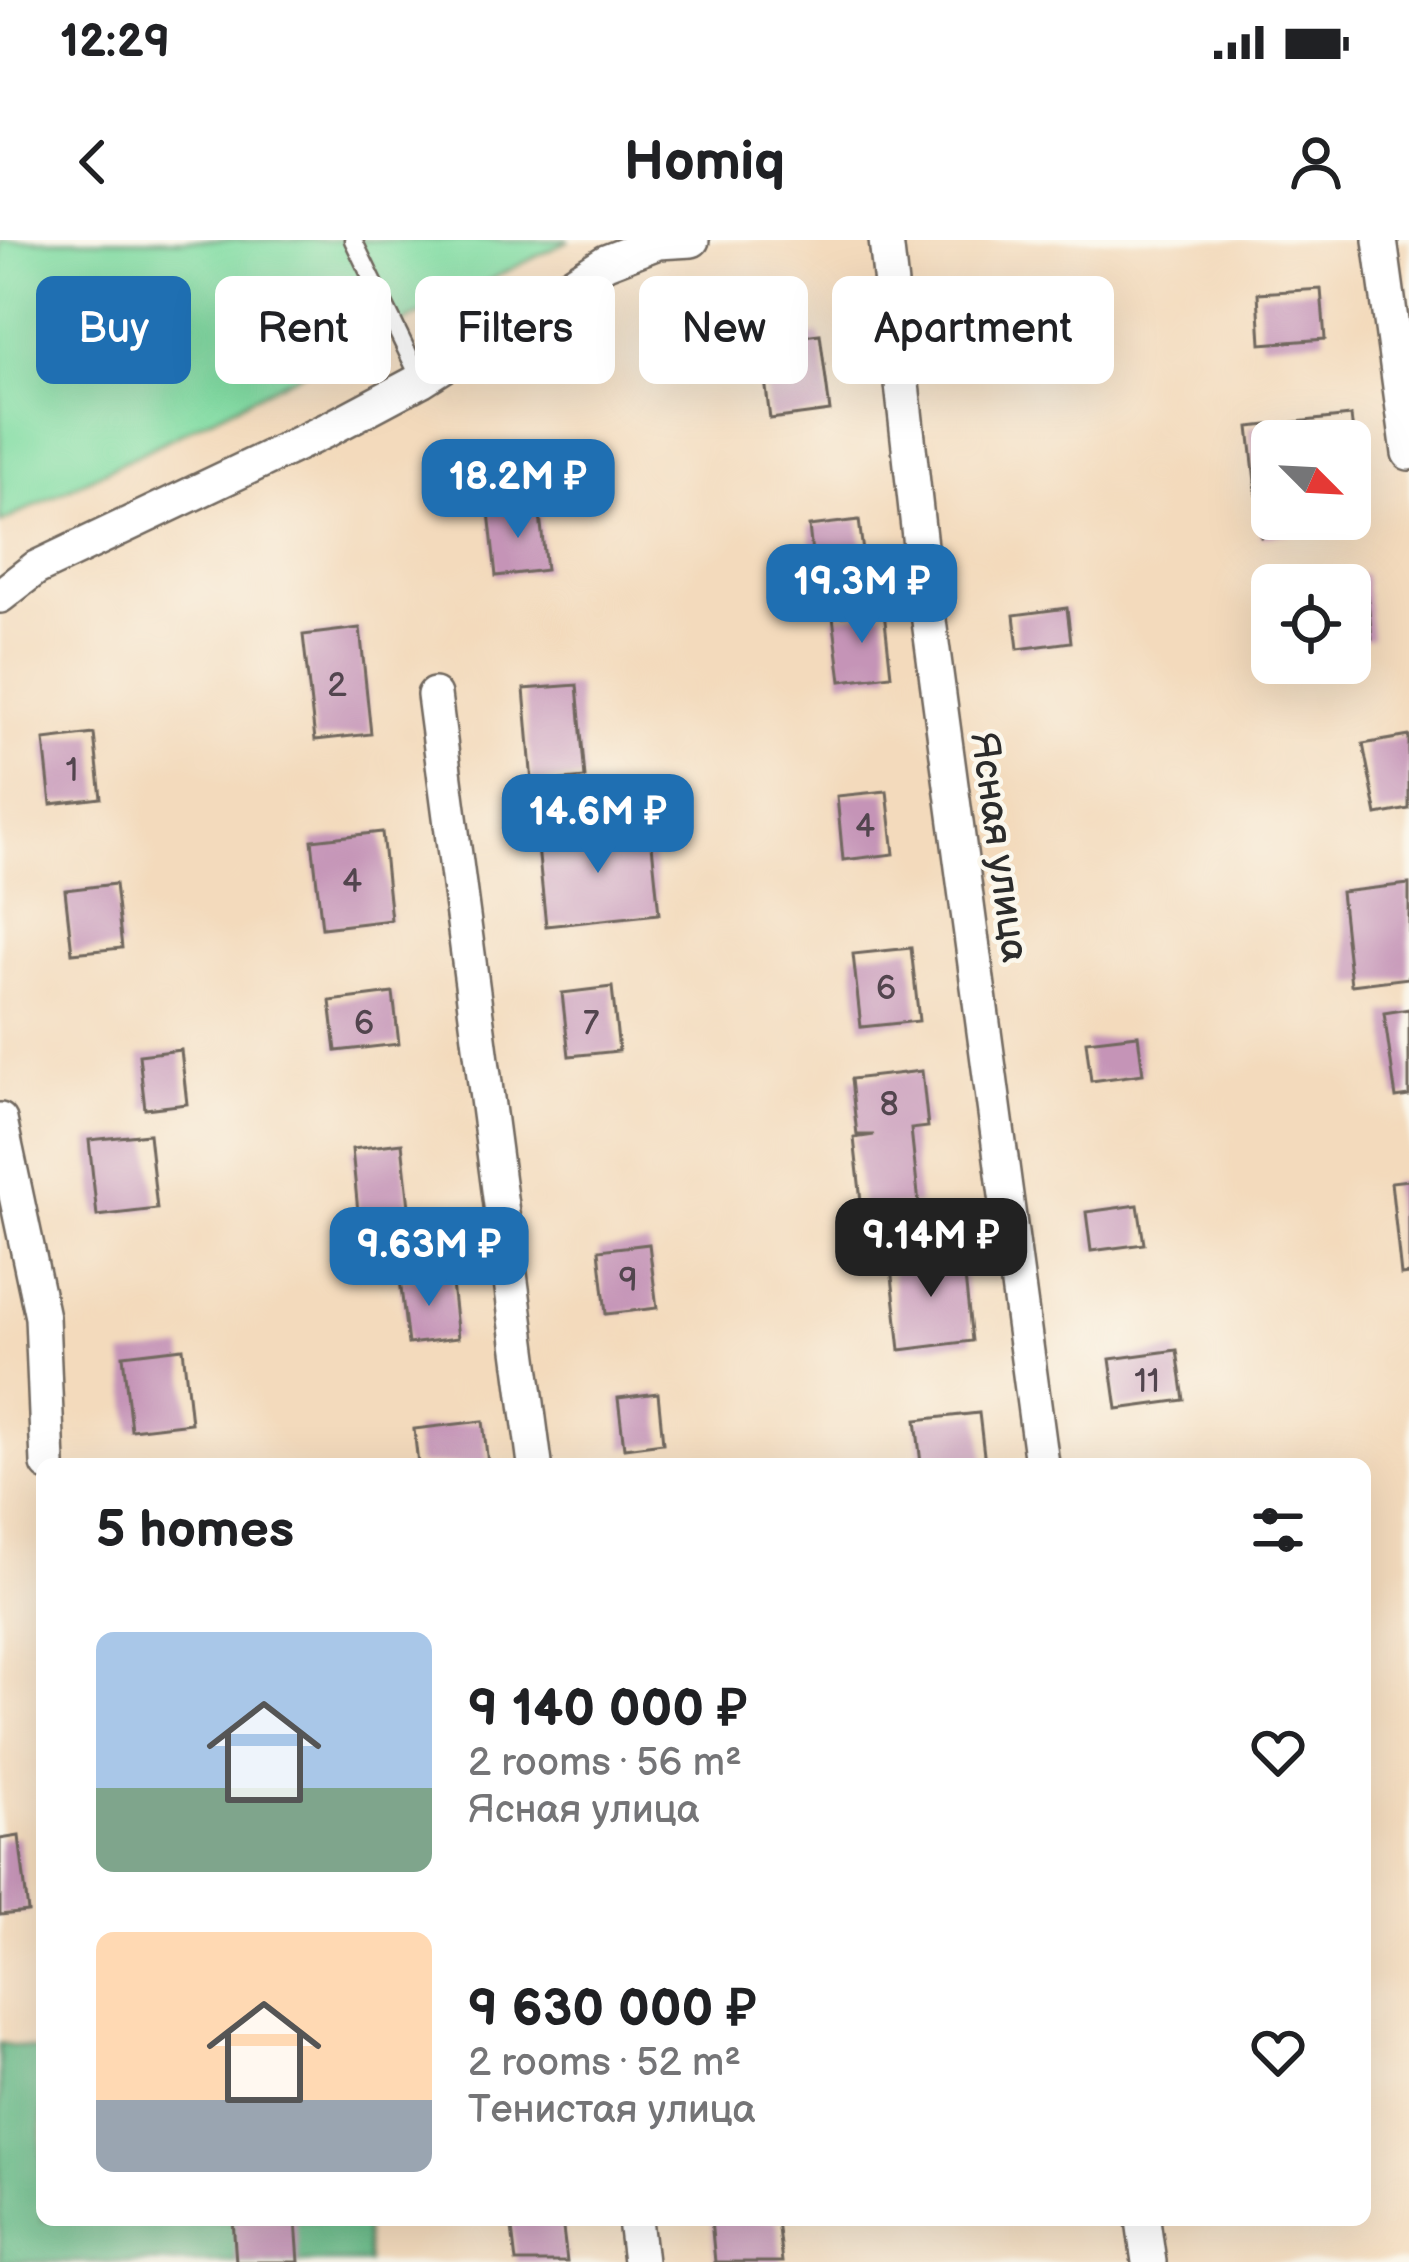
<!DOCTYPE html>
<meta charset="utf-8">
<style>
body{margin:0;font-family:"Balsamiq Sans",sans-serif;background:#f2f2f2;color:#202124;height:100vh;display:flex;flex-direction:column;font-size:45px;white-space:nowrap}
*{box-sizing:border-box;margin:0}
p{font-size:39px;color:#757577}
.icon{flex:none;width:66px;height:66px;fill:none;stroke:currentColor;stroke-width:2;stroke-linecap:round;stroke-linejoin:round}
.map{position:relative;flex:1;overflow:hidden}
.details{position:absolute;left:36px;top:1218px;width:1335px;height:768px;display:flex;flex-direction:column;background:#fff;border-radius:18px;box-shadow:0 12px 48px #0002}
.details>*{flex:none}
.banner{position:absolute;left:36px;top:36px;width:1338px;height:108px;display:flex;gap:24px}
.needle{width:78px;rotate:114deg}
.controls{position:absolute;left:1251px;top:180px;display:grid;gap:24px}
.controls a{display:grid;place-items:center;width:120px;height:120px;border-radius:18px;background:#fff;box-shadow:0 12px 48px #0002;font-size:60px}
.price{position:absolute;translate:-50% -102px;padding:0 27px;border-radius:24px;background:#1f6fb2;color:#fff;font-size:39px;line-height:78px;filter:drop-shadow(0 3px 6px #0008)}
.price::after{content:'';position:absolute;left:50%;top:72px;width:36px;height:27px;margin-left:-18px;background:inherit;clip-path:polygon(0 0,100% 0,50% 100%)}
.price.current{background:#222;color:#fff}
ul{padding:0;list-style:none}
li{display:flex;align-items:center;gap:36px;height:300px;padding:0 60px}
li span{display:grid;place-items:center;flex:none;width:336px;height:240px;border-radius:18px;color:#555}
li>.icon{margin-inline-start:auto}
span .icon{width:144px;height:144px;fill:#fffc;stroke-width:1}
li b{font-size:51px}
h2{display:flex;justify-content:space-between;align-items:center;height:144px;padding:0 60px;font-size:51px}
.tag{padding:0 42px;border-radius:18px;background:#fff;box-shadow:0 12px 48px #0002;font-size:42px;line-height:108px}
.tag.current{background:#1f6fb2;color:#fff}
.status{display:flex;justify-content:space-between;align-items:center;height:84px;padding:0 60px;background:#fff;direction:ltr}
.status svg{height:33px;fill:currentColor}
header{display:flex;justify-content:space-between;align-items:center;height:156px;padding:0 60px;background:#fff;font-size:54px;font-weight:800}
.map>svg:first-child{display:block}
</style>
<div class="status"><b>12:29</b><svg viewBox="0 0 49 12"><path d="M0 12V9h3v3zM5 12V6h3v6zM10 12V3h3v9zM15 12V0h3v12zM26 1h20v11H26zM47 4h2v5h-2z"/></svg></div>
<header><svg class="icon" aria-label="back" viewBox="0 0 24 24"><path d="M15 5l-7 7 7 7"/></svg>Homiq<svg class="icon" aria-label="person" viewBox="0 0 24 24"><circle cx="12" cy="8" r="4"/><path d="M4 21q1-7 8-7t8 7"/></svg></header>
<div class="map">
<svg width="1409" height="2022" viewBox="0 0 1409 2022">
<rect width="100%" height="100%" fill="#fbf7ec"/>
<filter id="ink" filterUnits="userSpaceOnUse"><feTurbulence type="fractalNoise" baseFrequency=".00833" numOctaves="2"/><feDisplacementMap in="SourceGraphic" scale="24" xChannelSelector="R" yChannelSelector="G"/><feConvolveMatrix kernelMatrix="1 2 1 2 8 2 1 2 1" color-interpolation-filters="sRGB"/></filter>
<filter id="wash" filterUnits="userSpaceOnUse"><feTurbulence type="fractalNoise" baseFrequency=".004" numOctaves="4" result="noise"/><feDisplacementMap in="SourceGraphic" scale="48" xChannelSelector="R" yChannelSelector="G"/><feGaussianBlur stdDeviation="2.7" result="paint"/><feColorMatrix in="noise" values="0 0 0 0 0 0 0 0 0 0 0 0 0 0 0 0 0 1.4 0 .05"/><feComposite in="paint" operator="in"/></filter>
<g filter="url(#wash)">
<rect width="100%" height="100%" fill="#f3dabc"/>
<path fill="#83dda4" stroke="#578468" stroke-width="3" d="M0 0H570L0 283Z"/>
<path fill="#6abc8a" stroke="#4a745a" stroke-width="3" d="M0 1803 42 1811V1980H364L368 2022H0Z"/>
<g id="blocks">
<g fill="#c594b7" fill-rule="evenodd">
<path d="M1321 49 1325 99 1261 104 1258 53Z"/>
<path d="M820 94 830 171 770 179 760 101Z"/>
<path d="M1351 176 1363 285 1261 297 1249 187ZM1272 201H1350V279H1272Z"/>
<path d="M539 266 546 330 496 336 489 272Z"/>
<path d="M859 280 867 344 816 350 809 286Z"/>
<path d="M1365 334 1372 398 1350 401V345H1315V340Z"/>
<path d="M1067 368 1071 402 1018 409 1014 375Z"/>
<path d="M884 372 891 435 841 441 833 377Z"/>
<path d="M360 388 371 494 315 500 303 395Z"/>
<path d="M577 445 585 538 532 543 524 449Z"/>
<path d="M94 494 101 558 51 564 44 500Z"/>
<path d="M1409 496V569L1377 575 1363 504Z"/>
<path d="M887 551 894 614 843 620 837 556Z"/>
<path d="M650 585 659 674 546 686 537 597Z"/>
<path d="M382 592 391 680 322 688 312 600Z"/>
<path d="M115 644 122 708 72 713 65 650Z"/>
<path d="M1409 644V738L1351 745 1341 652Z"/>
<path d="M911 708 919 781 861 787 853 714Z"/>
<path d="M612 747 619 811 569 816 562 753Z"/>
<path d="M393 753 399 804 336 811 330 761Z"/>
<path d="M1409 769V856L1396 858 1384 773Z"/>
<path d="M1138 795 1143 834 1091 841 1086 801Z"/>
<path d="M181 810 187 864 145 869 139 815Z"/>
<path d="M922 831 928 887 911 889 919 964 862 970 854 898 874 895H857L851 839Z"/>
<path d="M149 894 157 969 97 976 89 900Z"/>
<path d="M402 903 409 967 358 972 352 909Z"/>
<path d="M1409 940V1034L1401 1035 1391 942Z"/>
<path d="M1138 965 1144 1004 1091 1011 1086 972Z"/>
<path d="M649 1004 657 1068 606 1074 599 1010Z"/>
<path d="M962 1010 972 1101 900 1110 890 1018Z"/>
<path d="M451 1035 458 1098 408 1104 400 1040Z"/>
<path d="M183 1108 191 1183 131 1190 123 1115Z"/>
<path d="M1177 1110 1184 1160 1117 1169 1110 1119Z"/>
<path d="M658 1153 663 1203 624 1208 618 1158Z"/>
<path d="M979 1173 985 1223 921 1224 916 1180Z"/>
<path d="M483 1181 488 1224H418L414 1189Z"/>
<path d="M19 1596 28 1672 0 1675V1599Z"/>
<path d="M233 1980H296L299 2022H236Z"/>
<path d="M511 1980H562L567 2022H516Z"/>
<path d="M711 1980H777L782 2022H715Z"/>
</g>
</g>
</g>
<g filter="url(#ink)">
<use href="#blocks" fill-opacity="0" stroke="#71685e" stroke-width="3"/>
<g fill="none" stroke-linecap="round" stroke-linejoin="round">
<defs>
<path id="service" d="M353 0 421 140"/>
<g id="minor">
<path d="M886 0 925 351 1042 1224"/>
<path d="M1380 0 1409 213"/>
<path d="M0 356 36 328 329 189 421 140 606 22 658 2 692 0"/>
<path d="M434 455 535 1224"/>
<path d="M0 880 42 1077 48 1224"/>
<path d="M635 1980 640 2022"/>
<path d="M1143 1980 1149 2022"/>
</g>
</defs>
<use href="#service" stroke="#71685e" stroke-width="21"/>
<use href="#minor" stroke="#71685e" stroke-width="38"/>
<use href="#service" stroke="#fff" stroke-width="16"/>
<use href="#minor" stroke="#fff" stroke-width="33"/>
</g>
</g>
<g text-anchor="middle" stroke-width="9" stroke-linejoin="round" paint-order="stroke">
<g font-size="33" fill="#52454e">
<text x="337" y="456">2</text>
<text x="72" y="541">1</text>
<text x="865" y="597">4</text>
<text x="352" y="652">4</text>
<text x="886" y="759">6</text>
<text x="364" y="794">6</text>
<text x="591" y="794">7</text>
<text x="889" y="875">8</text>
<text x="628" y="1051">9</text>
<text x="1147" y="1152">11</text>
</g>
<g font-size="39" fill="#2b2b2b" stroke="#fbf7ec">
<text transform="translate(1001 607) rotate(82)" y="14">Ясная улица</text>
</g>
</g>
</svg>
<div class="controls">
<a><svg class="needle" viewBox="-14 -14 28 28"><path d="M0-13l5 13h-10z" fill="#e53935"/><path d="M0 13l5-13h-10z" fill="#757577"/></svg></a>
<a><svg class="icon" aria-label="locate" viewBox="0 0 24 24"><circle cx="12" cy="12" r="6"/><path d="M12 2v4M12 18v4M2 12h4M18 12h4"/></svg></a>
</div>
<b class="price" style="left:518px;top:301px">18.2M ₽</b>
<b class="price" style="left:862px;top:406px">19.3M ₽</b>
<b class="price" style="left:598px;top:636px">14.6M ₽</b>
<b class="price current" style="left:931px;top:1060px">9.14M ₽</b>
<b class="price" style="left:429px;top:1069px">9.63M ₽</b>
<div class="banner">
<a class="tag current">Buy</a>
<a class="tag">Rent</a>
<a class="tag">Filters</a>
<a class="tag">New</a>
<a class="tag">Apartment</a>
</div>
<section class="details">
<h2>5 homes<svg class="icon" aria-label="filters" viewBox="0 0 24 24"><path d="M4 7h16M4 17h16"/><circle cx="9" cy="7" r="2"/><circle cx="15" cy="17" r="2"/></svg></h2>
<ul>
<li><span style="background:linear-gradient(#a9c7e8 65%,#7fa58c 0)"><svg class="icon" aria-label="home" viewBox="0 0 24 24"><path d="M3 11l9-7 9 7M6 9v11h12V9"/></svg></span><div><b>9 140 000 ₽</b><p>2 rooms · 56 m²</p><p>Ясная улица</p></div><svg class="icon" aria-label="heart" viewBox="0 0 24 24"><path d="M12 20l-8-8c-3-5 5-10 8-4 3-6 11-1 8 4z"/></svg></li>
<li><span style="background:linear-gradient(#ffd9b3 70%,#9aa5b1 0)"><svg class="icon" aria-label="home" viewBox="0 0 24 24"><path d="M3 11l9-7 9 7M6 9v11h12V9"/></svg></span><div><b>9 630 000 ₽</b><p>2 rooms · 52 m²</p><p>Тенистая улица</p></div><svg class="icon" aria-label="heart" viewBox="0 0 24 24"><path d="M12 20l-8-8c-3-5 5-10 8-4 3-6 11-1 8 4z"/></svg></li>
</ul>
</section>
</div>
